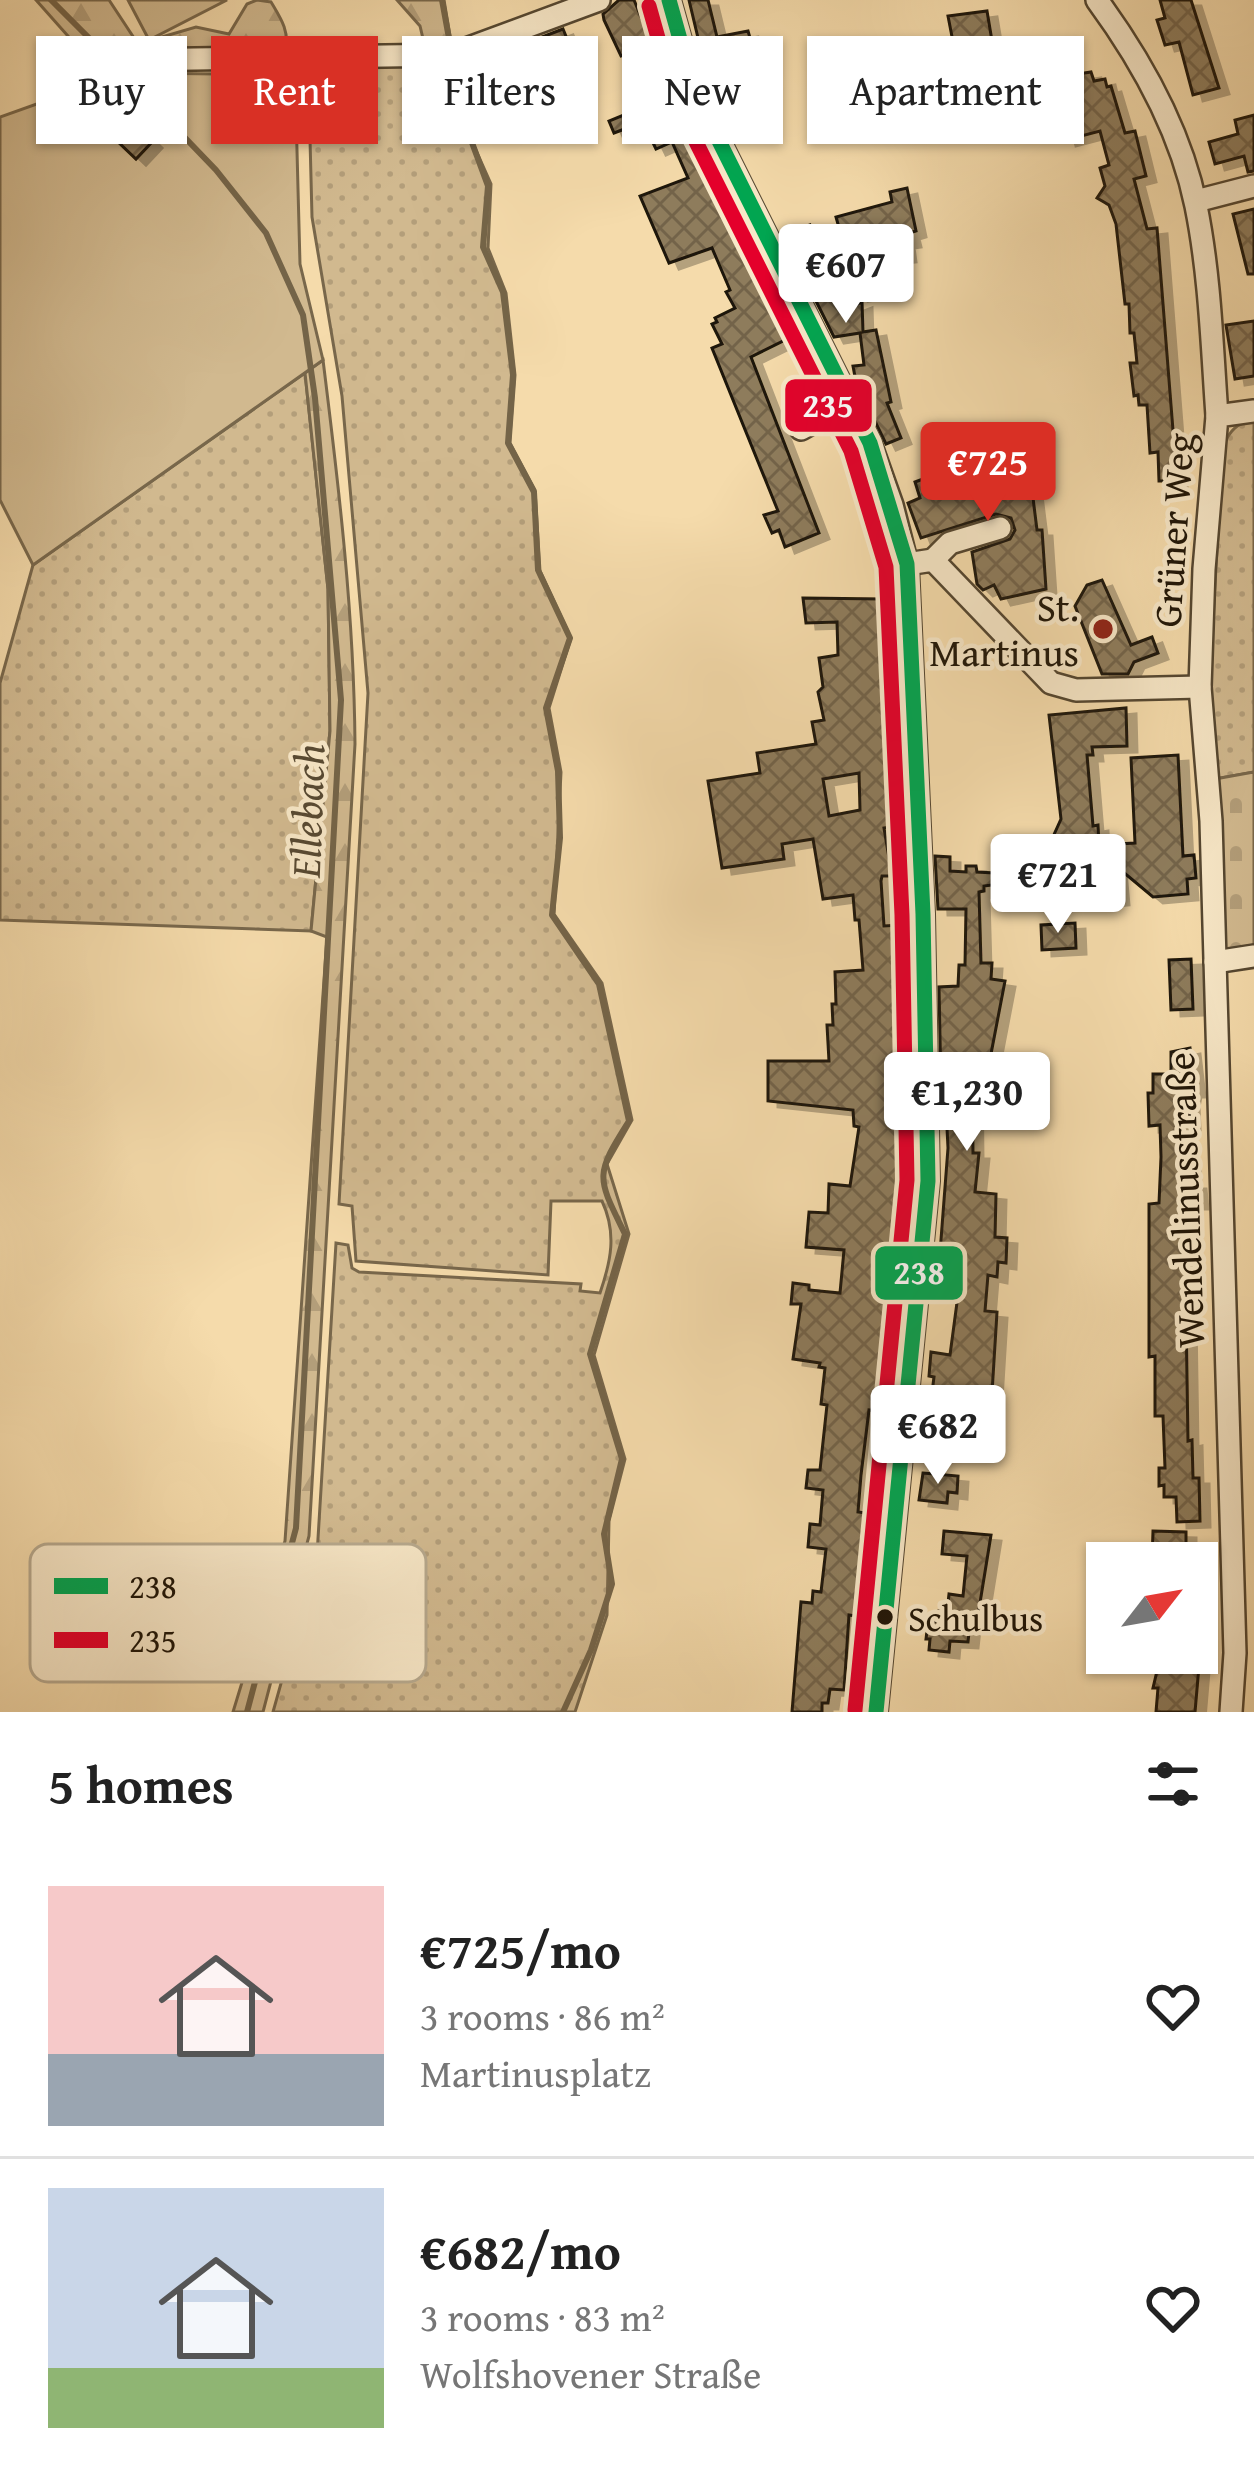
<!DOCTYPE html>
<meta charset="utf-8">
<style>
body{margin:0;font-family:"Gentium Book Plus",serif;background:#f2f2f2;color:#222;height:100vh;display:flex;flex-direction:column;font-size:45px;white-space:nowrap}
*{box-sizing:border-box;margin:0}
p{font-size:39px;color:#767676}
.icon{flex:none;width:66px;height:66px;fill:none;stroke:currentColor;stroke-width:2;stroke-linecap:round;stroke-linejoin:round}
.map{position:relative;height:1712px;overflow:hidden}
.side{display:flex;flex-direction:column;background:#fff;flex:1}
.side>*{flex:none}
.hud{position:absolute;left:36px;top:36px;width:1182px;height:108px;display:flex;gap:24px}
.needle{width:78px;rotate:59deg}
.fabs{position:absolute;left:1086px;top:1542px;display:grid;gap:24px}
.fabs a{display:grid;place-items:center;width:132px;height:132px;border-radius:0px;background:#fff;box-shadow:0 3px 9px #0004;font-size:60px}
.price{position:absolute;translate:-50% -102px;padding:0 27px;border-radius:12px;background:#fff;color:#222;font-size:39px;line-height:78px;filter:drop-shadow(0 3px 6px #0008)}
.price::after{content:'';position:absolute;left:50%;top:72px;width:36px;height:27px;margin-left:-18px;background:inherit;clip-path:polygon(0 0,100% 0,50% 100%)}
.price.active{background:#d93025;color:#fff}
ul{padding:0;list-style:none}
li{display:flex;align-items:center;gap:36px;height:300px;padding:0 48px}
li+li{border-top:3px solid #e0e0e0}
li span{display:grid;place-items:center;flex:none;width:336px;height:240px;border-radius:0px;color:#555}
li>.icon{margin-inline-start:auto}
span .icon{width:144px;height:144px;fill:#fffc;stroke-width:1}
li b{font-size:51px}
h2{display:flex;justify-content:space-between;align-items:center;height:144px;padding:0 48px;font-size:51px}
.chip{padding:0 42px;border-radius:0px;background:#fff;box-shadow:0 3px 9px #0004;font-size:42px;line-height:108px}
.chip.active{background:#d93025;color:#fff}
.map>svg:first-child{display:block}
</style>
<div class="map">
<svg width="1254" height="1712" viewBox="0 0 1254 1712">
<defs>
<pattern id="grass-dots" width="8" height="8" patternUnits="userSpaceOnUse" patternTransform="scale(3)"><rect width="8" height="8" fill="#d1b98f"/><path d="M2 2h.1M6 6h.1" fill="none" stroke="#b39e7a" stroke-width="1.8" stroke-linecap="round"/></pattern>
<pattern id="forest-firs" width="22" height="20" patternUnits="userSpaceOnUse" patternTransform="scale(3)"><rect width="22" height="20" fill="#d1b98f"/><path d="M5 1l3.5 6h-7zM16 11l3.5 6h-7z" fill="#b39e7a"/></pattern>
<pattern id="cemetery-stones" width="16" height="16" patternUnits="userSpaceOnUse" patternTransform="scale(3)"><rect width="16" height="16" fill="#d1b98f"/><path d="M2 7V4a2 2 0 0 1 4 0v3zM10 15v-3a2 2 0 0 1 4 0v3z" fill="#b39e7a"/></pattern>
<pattern id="building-cross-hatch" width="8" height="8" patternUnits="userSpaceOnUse" patternTransform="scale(3)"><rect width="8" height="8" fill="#8e7c5c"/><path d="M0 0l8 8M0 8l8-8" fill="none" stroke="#73644a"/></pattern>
<filter id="shadow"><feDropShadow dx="10" dy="6" stdDeviation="0" flood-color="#0004"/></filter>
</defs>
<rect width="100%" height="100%" fill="#f5dbab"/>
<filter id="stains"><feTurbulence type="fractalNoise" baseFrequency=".00167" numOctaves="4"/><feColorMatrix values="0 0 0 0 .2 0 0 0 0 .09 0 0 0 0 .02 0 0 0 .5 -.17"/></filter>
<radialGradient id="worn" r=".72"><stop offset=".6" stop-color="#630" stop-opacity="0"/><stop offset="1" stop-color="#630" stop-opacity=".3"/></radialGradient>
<g fill="url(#grass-dots)" stroke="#78674b" stroke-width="3">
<path d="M308 61H454L463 121 491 184 488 248 506 293 515 375 510 443 535 490 540 571 571 638 549 708 561 772 554 914 602 983 632 1120 607 1164 629 1234 594 1355 625 1459 609 1521 607 1615 575 1712H273L317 1555 336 1243 348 1245 352 1268 359 1272 581 1284 580 1291 600 1293C611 1261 617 1233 602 1201H551L548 1275 356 1261 352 1206 339 1204 368 693 342 396 312 217Z"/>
<path d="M305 373 328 589 330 731 311 931 0 920V683L33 565Z"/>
<path d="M1254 420V772L1215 779 1209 689 1223 446C1230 430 1237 423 1254 420Z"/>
</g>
<g fill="url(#forest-firs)" stroke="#78674b" stroke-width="3">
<path d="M36 0H109L138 44 196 27 229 34 247 4 257 0 271 2C281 19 289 30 286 50L91 62Z"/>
<path d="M397 0H444L452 48 425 47 420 26Z"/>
<path d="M323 360C339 488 354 615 355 744L309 1536 263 1712H233L285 1541 327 937 311 931 330 731 328 589 305 373Z"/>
</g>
<path fill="url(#cemetery-stones)" stroke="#78674b" stroke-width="3" d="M1254 772V945L1220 951 1215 779Z"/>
<g fill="#d1b98f" stroke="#78674b" stroke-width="3">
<path d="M128 0H227L149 40Z"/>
<path d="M140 73 295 75 300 264 323 360 33 565 0 500V117L90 85Z"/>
</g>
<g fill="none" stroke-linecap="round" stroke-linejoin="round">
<g stroke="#746448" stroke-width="6">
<path d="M51 0 109 58"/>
<path d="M442 0 464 121 488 186 483 247 503 292 513 375 508 443 534 492 538 570 570 638 546 708 558 771 560 838 552 915 599 984 629 1121C594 1176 597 1177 625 1234L590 1354 622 1459 604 1534 612 1584 591 1650 563 1712"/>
<path d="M118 68 216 170 266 233 303 315 315 398 341 700 296 1528 247 1712"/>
</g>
</g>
<g fill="url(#building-cross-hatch)" stroke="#1f1507" stroke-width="3" fill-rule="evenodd" filter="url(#shadow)">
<path d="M619 0H634L644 24 652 21 715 188 793 336 751 357 819 533 785 547 779 530 772 533 764 515 778 511 712 348 722 344 712 324 717 322 715 318 735 308 726 292 730 290 712 248 669 263 640 196 688 178 672 142 656 149 643 122 614 133 609 121 641 108 624 55 621 56 604 20 603 14Z"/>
<path d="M689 0H708L717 37 748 31 753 48 704 63Z"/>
<path d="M1160 0H1191L1219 88 1193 95 1179 42 1165 45 1157 20 1165 18Z"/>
<path d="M987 11 992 41 954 47 948 16Z"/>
<path d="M563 29 570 46 555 52 562 70 528 84 508 50Z"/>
<path d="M1091 72 1094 81 1105 79 1107 87 1111 86 1125 133 1135 131 1146 176 1134 179 1147 229 1157 228 1177 481H1159L1158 452 1150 453 1147 405H1139L1138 395 1134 396 1130 363H1137L1134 333H1130L1129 304H1125L1116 224 1109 205 1097 198 1105 186 1100 168 1109 165 1100 131 1066 140 1061 120 1078 116 1046 87V79Z"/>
<path d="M93 85 152 142 136 159 93 118 104 113Z"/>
<path d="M1254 115V171L1248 172 1244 156 1215 164 1209 142 1238 134 1235 120Z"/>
<path d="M907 188 916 231 909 233 911 241 904 242 906 256 878 259 881 292 858 295 836 217 892 202 890 192Z"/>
<path d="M1254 209V274H1248L1233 214Z"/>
<path d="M810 225 849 307 862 302 863 332 876 330 891 402 887 403 901 438 886 444 856 382 853 366 864 365 860 333 834 337 783 235Z"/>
<path d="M1254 321V376L1235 379 1226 325Z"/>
<path d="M1021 460 1022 491 1032 490 1037 530H1042L1046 589 1001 599 994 585 983 590 977 584 972 552 1010 539 1015 530 1011 518 996 514 921 538 908 503 920 498 915 482 931 476 1001 469V462Z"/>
<path d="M1102 580 1131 645 1152 637 1158 653 1134 662 1128 674H1102L1075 606 1087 585Z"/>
<path d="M803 598 882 599 898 826 884 828 892 876H882L881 881 884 926 901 925 902 958H898L909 1130 899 1255 888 1254 885 1285 891 1286 877 1411 869 1410 861 1475 858 1512 866 1513 856 1616 849 1615 844 1690 830 1689 828 1703H822V1712H792L801 1602 812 1603 813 1591 821 1592 826 1549 808 1547 810 1524 820 1525 823 1490 806 1488 808 1470H820L827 1405 821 1404 825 1368 819 1367 820 1363 793 1359 801 1304H791L793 1283 809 1285V1290L840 1293 844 1250 806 1247 809 1212 828 1213 829 1184 850 1186 859 1127 854 1126 853 1110 768 1101V1061H829L827 1025H833L832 1004H836L835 972 863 970 859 920H855L853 895 823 899 813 839 782 844 784 859 722 868 708 781 760 773 757 753 816 744 812 722 824 720 818 692 823 687 819 658 838 655 837 622 806 623ZM859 773 860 810 829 816 823 779Z"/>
<path d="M1126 708 1127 746 1092 747 1093 755H1087L1093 826 1098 825 1099 845 1135 843 1131 758 1178 755 1183 856 1194 855 1196 878 1187 879 1188 894 1153 897 1116 866 1119 899 1083 902 1076 896 1073 852 1063 853 1062 844 1052 839 1061 819 1049 715Z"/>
<path d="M935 856 950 857V871L966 872V866H976L977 872 1013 874 1014 882 984 886V891L979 892 981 963H992L991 979 1005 981 990 1059 983 1057 978 1076 972 1074 973 1153H979L975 1192 996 1194 995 1237 1007 1238 1006 1263 998 1262 997 1277 988 1275 985 1311 997 1312 992 1393 977 1391 976 1400 961 1398 959 1420 929 1416 934 1377 929 1376 931 1352 950 1355 960 1280 938 1279 948 1148 945 1088 941 1089 939 987 958 986 959 965H965L966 909H938Z"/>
<path d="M1075 923 1076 948 1042 950 1041 925Z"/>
<path d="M1191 959 1193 1009 1171 1010 1169 960Z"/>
<path d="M1190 1048 1195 1091H1191L1189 1101 1190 1124 1181 1125 1182 1156H1190L1191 1183H1196L1198 1203H1186L1189 1217H1186L1185 1249 1188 1441 1192 1440 1193 1478H1199L1200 1521 1177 1522 1176 1497H1164V1485L1159 1486V1468H1165L1163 1416H1155V1356L1149 1357V1204L1159 1203 1161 1157 1160 1125 1149 1126 1148 1093H1153V1074H1171V1052Z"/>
<path d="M923 1473 958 1476 957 1493 948 1492 947 1503 919 1500Z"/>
<path d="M944 1531 991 1535 978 1615 971 1614 968 1642 950 1641 949 1652 929 1650 930 1639H926L928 1623 939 1621V1611L947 1612 949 1594 963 1596 967 1556 942 1554Z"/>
<path d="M1153 1531 1186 1532V1563H1152Z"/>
<path d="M1161 1654H1179V1665L1199 1666 1195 1712H1156L1158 1688H1153Z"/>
</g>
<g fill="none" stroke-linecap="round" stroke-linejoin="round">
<defs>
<g id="minor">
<path d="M669 0 695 93 870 443 892 505 907 564 923 914 928 1181 876 1712"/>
<path d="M1097 0C1141 60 1181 132 1196 206 1210 275 1212 346 1217 416"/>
<path d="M86 69 133 60 450 55 599 0"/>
<path d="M1196 201 1254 186"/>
<path d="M801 429 849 402"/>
<path d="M933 560 950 543 1000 528"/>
<path d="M907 564 933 560 1051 683 1076 690 1200 687"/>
<path d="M1215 962 1254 956"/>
<path d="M1231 1712 1235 1653 1211 821 1200 687 1204 569 1217 416 1254 411"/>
</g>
</defs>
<use href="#minor" stroke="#544630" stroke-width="26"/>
<use href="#minor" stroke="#f8e8c8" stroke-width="21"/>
<defs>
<path id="bus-1" d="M669 0 695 93 870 443 907 564 923 914 928 1181 876 1712"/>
<path id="bus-2" d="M649 6 676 102 851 451 886 567 902 915 907 1180 855 1710"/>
</defs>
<use href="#bus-1" stroke="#f8e8c8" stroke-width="24"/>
<use href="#bus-2" stroke="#f8e8c8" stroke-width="24"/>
<use href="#bus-1" stroke="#00a651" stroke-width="15"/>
<use href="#bus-2" stroke="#e4002b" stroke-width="15"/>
</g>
<circle fill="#8f2418" stroke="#f8e8c8" stroke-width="4.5" cx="1103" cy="629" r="12"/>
<circle fill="#1f1507" stroke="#f8e8c8" stroke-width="4.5" cx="885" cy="1617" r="10"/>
<g text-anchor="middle" stroke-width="9" stroke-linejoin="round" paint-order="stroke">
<g font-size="36" fill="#1f1507" stroke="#f8e8c8" text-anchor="start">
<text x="908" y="1631">Schulbus</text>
</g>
<g font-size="39" fill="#1f1507" stroke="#f8e8c8">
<text transform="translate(1173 530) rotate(-86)" y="14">Grüner Weg</text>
<text transform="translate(1185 1200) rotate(-92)" y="14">Wendelinusstraße</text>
</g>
<g font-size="39" fill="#1f1507" stroke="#f8e8c8" text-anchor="end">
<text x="1079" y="621">St.<tspan x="1079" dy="45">Martinus</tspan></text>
</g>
<g font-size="42" font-style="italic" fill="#574932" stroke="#f8e8c8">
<text transform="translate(307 811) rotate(-88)" y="15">Ellebach</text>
</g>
</g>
<rect x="30" y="1544" width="396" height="138" rx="18" fill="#f8e8c8" stroke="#b7a98e" stroke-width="3"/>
<rect x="54" y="1578" width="54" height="16" fill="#00a651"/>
<rect x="54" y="1632" width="54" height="16" fill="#e4002b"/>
<g font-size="33" fill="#1f1507">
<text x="129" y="1598">238</text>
<text x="129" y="1652">235</text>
</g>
<g stroke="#f8e8c8" stroke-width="4.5">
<rect x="783" y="377" width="91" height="57" rx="12" fill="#e4002b"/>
<rect x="873" y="1244" width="92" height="58" rx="12" fill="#00a651"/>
</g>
<g font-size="33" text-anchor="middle" font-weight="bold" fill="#fff">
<text x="828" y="417">235</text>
<text x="919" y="1284">238</text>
</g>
<rect width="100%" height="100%" filter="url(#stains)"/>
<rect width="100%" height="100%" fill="url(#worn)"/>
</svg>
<div class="fabs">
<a><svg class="needle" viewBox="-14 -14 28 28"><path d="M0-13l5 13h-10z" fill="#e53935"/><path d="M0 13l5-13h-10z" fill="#767676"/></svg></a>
</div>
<b class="price" style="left:846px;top:326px">€607</b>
<b class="price active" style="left:988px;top:524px">€725</b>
<b class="price" style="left:1058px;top:936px">€721</b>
<b class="price" style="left:967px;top:1154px">€1,230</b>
<b class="price" style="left:938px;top:1487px">€682</b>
<div class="hud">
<a class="chip">Buy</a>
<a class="chip active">Rent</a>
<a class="chip">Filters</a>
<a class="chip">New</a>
<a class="chip">Apartment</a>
</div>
</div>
<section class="side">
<h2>5 homes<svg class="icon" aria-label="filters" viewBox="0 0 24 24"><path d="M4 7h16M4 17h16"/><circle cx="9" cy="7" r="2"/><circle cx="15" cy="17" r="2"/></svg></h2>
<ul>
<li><span style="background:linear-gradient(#f6c9c9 70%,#9aa5b1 0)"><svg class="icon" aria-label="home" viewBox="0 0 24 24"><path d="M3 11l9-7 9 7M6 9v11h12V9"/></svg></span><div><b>€725/mo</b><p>3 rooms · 86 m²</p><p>Martinusplatz</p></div><svg class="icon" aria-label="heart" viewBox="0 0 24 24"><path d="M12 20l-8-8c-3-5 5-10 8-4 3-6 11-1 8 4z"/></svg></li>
<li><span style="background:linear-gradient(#c9d6e8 75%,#8fb573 0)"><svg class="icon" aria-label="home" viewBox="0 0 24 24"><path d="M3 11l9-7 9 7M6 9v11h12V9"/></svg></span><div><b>€682/mo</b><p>3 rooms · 83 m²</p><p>Wolfshovener Straße</p></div><svg class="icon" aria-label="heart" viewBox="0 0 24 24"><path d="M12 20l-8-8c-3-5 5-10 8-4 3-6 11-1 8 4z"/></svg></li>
</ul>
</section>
